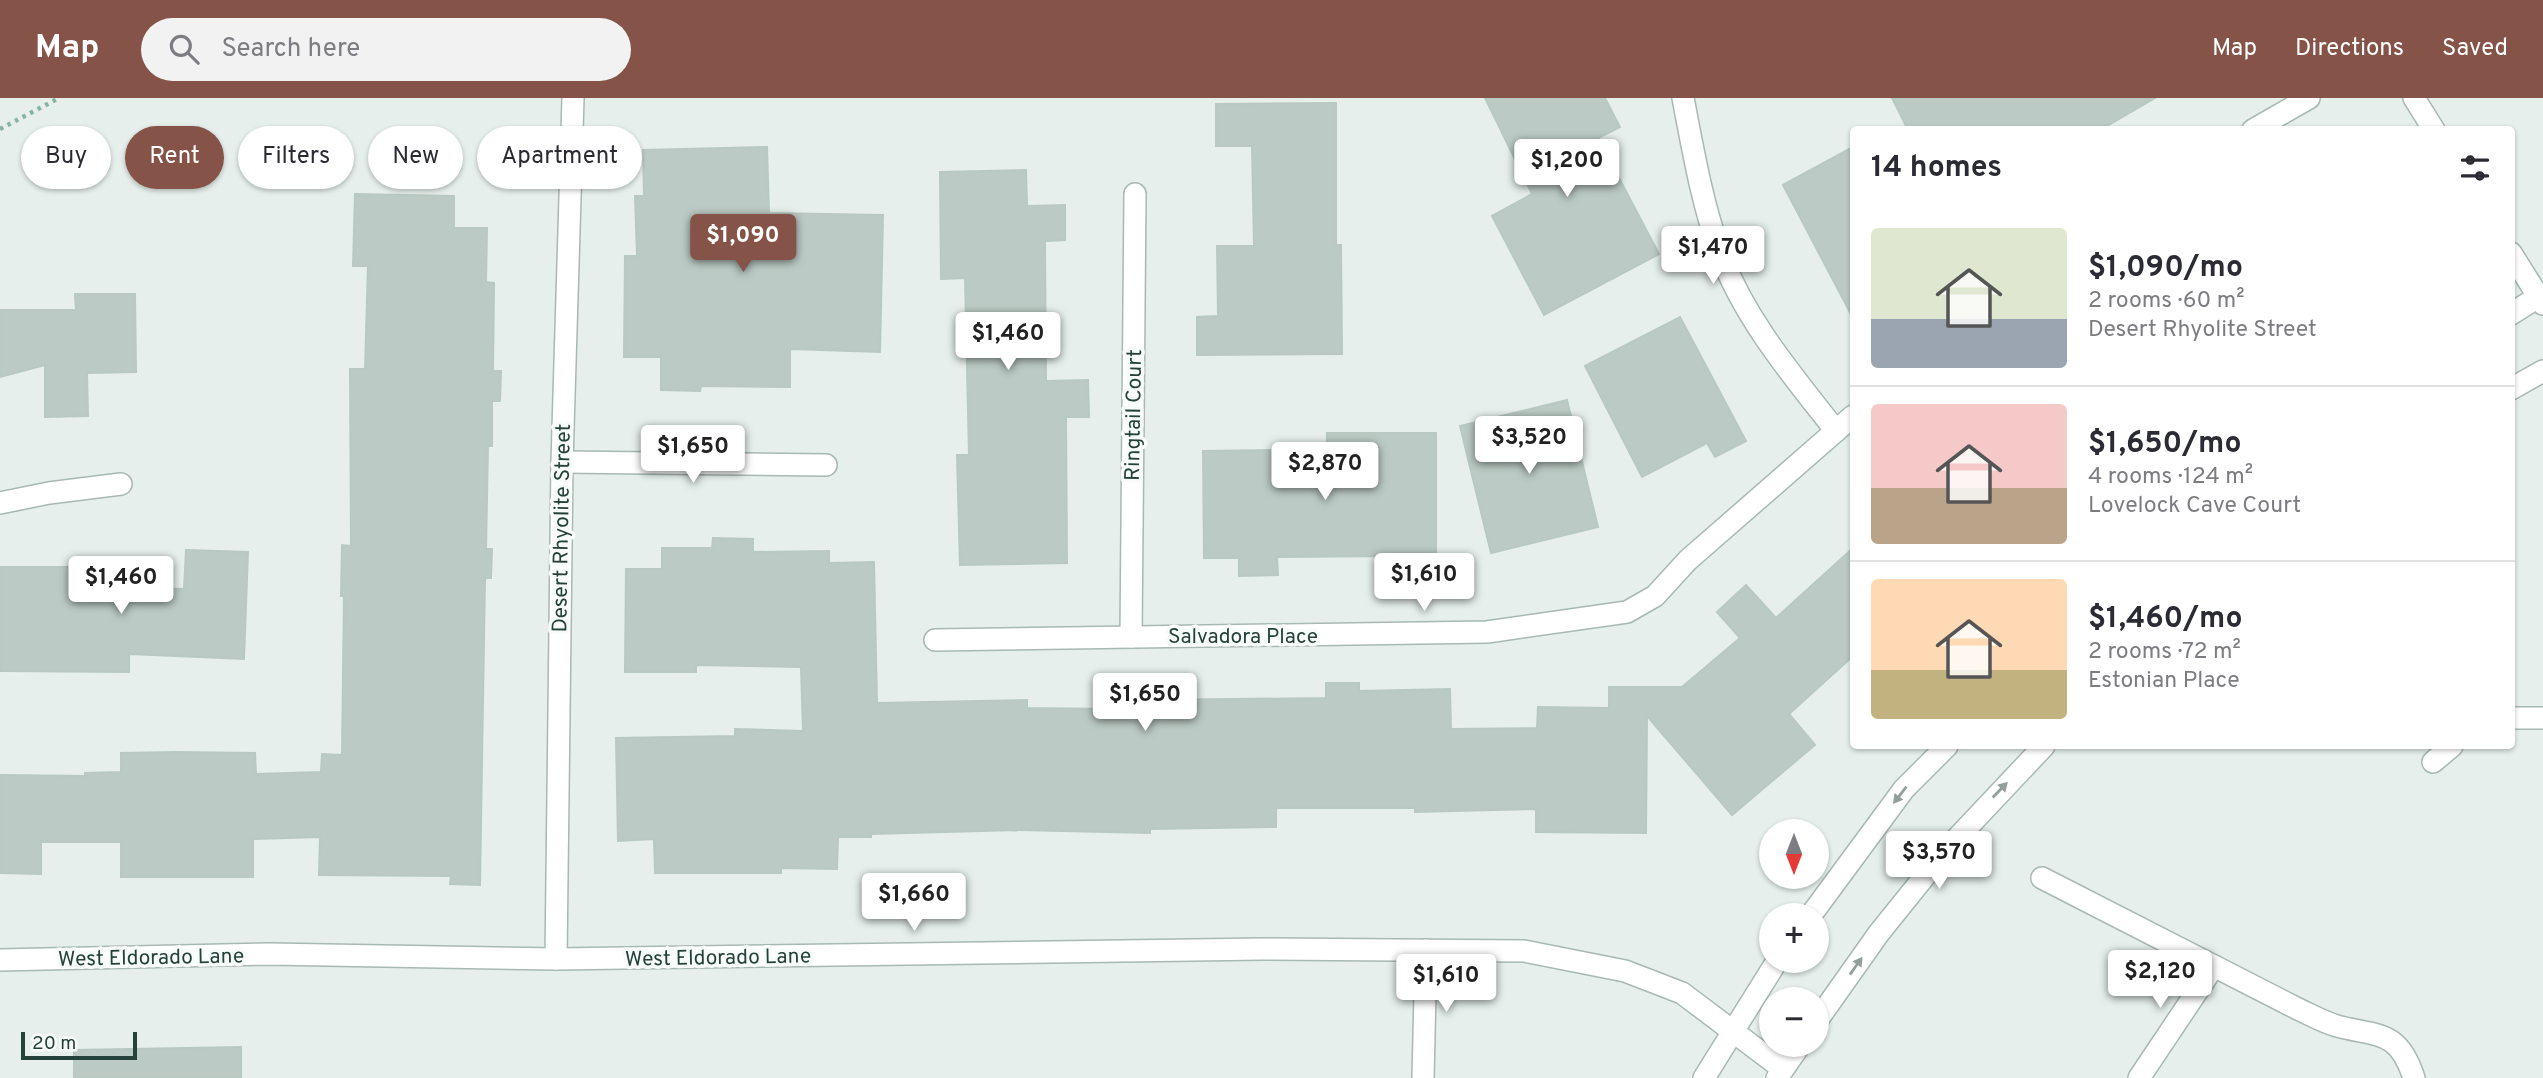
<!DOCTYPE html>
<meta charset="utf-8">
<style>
body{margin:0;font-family:Overpass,sans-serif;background:#f2f2f3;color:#2b2b33;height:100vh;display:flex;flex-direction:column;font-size:26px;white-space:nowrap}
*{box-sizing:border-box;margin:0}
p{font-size:23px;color:#7c7c81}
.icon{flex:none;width:38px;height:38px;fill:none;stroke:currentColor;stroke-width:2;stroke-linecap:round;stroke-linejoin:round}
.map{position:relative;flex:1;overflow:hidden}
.details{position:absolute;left:1850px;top:28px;width:665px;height:623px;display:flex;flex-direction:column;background:#fff;border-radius:7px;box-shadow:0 2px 5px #0004}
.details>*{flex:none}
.guide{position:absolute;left:21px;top:28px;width:665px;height:63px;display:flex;gap:14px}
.needle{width:46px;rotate:180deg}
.tools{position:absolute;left:1759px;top:721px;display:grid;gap:14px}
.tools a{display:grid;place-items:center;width:70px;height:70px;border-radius:50%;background:#fff;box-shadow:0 2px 5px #0004;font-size:35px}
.scale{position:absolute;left:21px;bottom:18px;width:116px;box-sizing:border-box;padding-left:7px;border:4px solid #24423a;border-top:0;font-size:19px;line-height:24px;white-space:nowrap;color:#24423a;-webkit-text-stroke:5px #f7fbf9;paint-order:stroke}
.price{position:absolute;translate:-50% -60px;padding:0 16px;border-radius:7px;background:#fff;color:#222;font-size:23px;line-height:46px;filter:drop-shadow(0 2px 4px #0008)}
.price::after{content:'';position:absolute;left:50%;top:42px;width:21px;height:16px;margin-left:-10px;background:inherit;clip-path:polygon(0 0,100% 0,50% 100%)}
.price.active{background:#855347;color:#fff}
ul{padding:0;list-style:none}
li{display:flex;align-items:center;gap:21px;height:175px;padding:0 21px}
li+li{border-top:2px solid #e1e1e2}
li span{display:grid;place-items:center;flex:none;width:196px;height:140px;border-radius:7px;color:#555}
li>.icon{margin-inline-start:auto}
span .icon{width:84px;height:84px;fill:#fffc;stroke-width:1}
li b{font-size:30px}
h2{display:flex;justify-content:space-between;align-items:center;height:84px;padding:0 21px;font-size:30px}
.pill{padding:0 24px;border-radius:32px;background:#fff;box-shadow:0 2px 5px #0004;font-size:24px;line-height:63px}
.pill.active{background:#855347;color:#fff}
header{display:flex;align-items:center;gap:42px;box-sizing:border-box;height:98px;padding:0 35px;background:#855347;color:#fff}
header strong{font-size:33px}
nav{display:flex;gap:38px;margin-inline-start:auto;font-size:24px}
.search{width:490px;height:63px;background:#f2f2f3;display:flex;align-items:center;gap:18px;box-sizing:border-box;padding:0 24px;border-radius:38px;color:#7c7c81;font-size:26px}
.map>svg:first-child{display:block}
</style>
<header>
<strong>Map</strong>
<div class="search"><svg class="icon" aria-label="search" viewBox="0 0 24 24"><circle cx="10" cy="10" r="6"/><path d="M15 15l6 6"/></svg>Search here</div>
<nav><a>Map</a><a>Directions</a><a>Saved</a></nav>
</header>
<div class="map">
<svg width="2543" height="980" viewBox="0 0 2543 980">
<rect width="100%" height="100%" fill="#e6efeb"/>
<g fill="#bbcac4" stroke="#b8c9c2" stroke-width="2">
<path d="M1485 0H1605L1620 29 1598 40 1659 156 1544 217 1492 118 1532 96Z"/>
<path d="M1892 0H2155L2100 32H1908Z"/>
<path d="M1336 5V147H1341L1342 256 1197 257V219L1218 218 1217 148H1254L1252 48H1216V6Z"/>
<path d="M767 49 769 115 883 117 880 254 790 251V289L701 288 700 293 661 292V259H624L625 158H637L635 98H644L643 52Z"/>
<path d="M1853 49V220L1783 87Z"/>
<path d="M1026 72 1027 108 1065 107V142L1045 143 1046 283 1088 282 1089 319H1066L1067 465 960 467 957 357H969L965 180 941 181 940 74Z"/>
<path d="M355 96 454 98V130H487L486 184 494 185 493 273H501L500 303H492V348H488L486 451H492L491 480H485L480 787 450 786 451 778 319 777 320 739 253 741V779H121V744H41V776L0 775V677L85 678V675L121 674V655L176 654 255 655 256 676 321 674 322 656 342 657 344 498H341L342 447 351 448 350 271H365L368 168H353Z"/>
<path d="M75 196H135L136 274 87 275 88 318 45 319V267L0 279V212H76Z"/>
<path d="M1680 219 1746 343 1715 359 1707 345 1642 379 1585 268Z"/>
<path d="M1567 302 1598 429 1491 455 1460 328Z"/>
<path d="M1327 335H1436V478H1399V458L1277 459 1278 477 1239 478V460H1204L1203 353 1327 351Z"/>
<path d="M713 440 753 441V454L829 453V465L874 464 877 605 1027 602V610L1112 611V592H1153L1152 602 1326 600V585H1359V593L1450 591 1451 631 1537 630 1538 609 1609 610V589H1682L1740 540 1717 514 1746 487 1776 520 1853 450V558L1789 616 1815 647 1732 717 1647 618 1646 735 1536 734V711L1415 714V710H1276V729L1150 731V735L1018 732 871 736V739H838L837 771 781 770V775H655L654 741 618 743 616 640 735 638V631L803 633 801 569 696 567V574H625L626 471H662V450H712Z"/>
<path d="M186 452 248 454 244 561 129 556V574L0 573V469H101V489L184 491Z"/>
<path d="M241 949V980H74V952Z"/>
</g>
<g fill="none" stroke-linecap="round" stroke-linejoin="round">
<defs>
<g id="minor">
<path d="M1683 0C1693 52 1702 105 1720 155 1745 222 1793 278 1836 333"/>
<path d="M2414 0 2434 32"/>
<path d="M2253 32 2309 0"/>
<path d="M2511 155 2543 206"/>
<path d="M562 364 826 367"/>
<path d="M0 405 49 395 121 386"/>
<path d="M1131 539 1135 96"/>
<path d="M935 542 1487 534 1627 514 1655 498 1688 462 1853 318"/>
<path d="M2511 620H2543"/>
<path d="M2433 664 2452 648"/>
<path d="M2042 780 2296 910C2309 916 2323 924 2337 928 2378 939 2398 931 2414 980"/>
<path d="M556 861 562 364 573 0"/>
<path d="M0 862 270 856 556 861 1263 851 1524 853 1625 873 1682 895 1783 971"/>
<path d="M1423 980 1426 852"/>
<path d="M2139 980 2214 868"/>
</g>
<g id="tertiary">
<path d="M2511 216 2543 196"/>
<path d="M2511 291 2543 273"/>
<path d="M1811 817 1904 691 1947 648"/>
<path d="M1816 924 1879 835 1945 753 2044 648"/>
<path d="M1704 980 1777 863"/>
<path d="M1777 980 1800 947"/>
</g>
</defs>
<use href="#minor" stroke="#a8b8b2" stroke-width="24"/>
<use href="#tertiary" stroke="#a8b8b2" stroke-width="24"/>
<path stroke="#86b3a5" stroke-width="4.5" stroke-dasharray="3.5 5" stroke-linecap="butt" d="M0 31 59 0"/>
<use href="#minor" stroke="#fff" stroke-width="21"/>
<use href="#tertiary" stroke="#fff" stroke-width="21"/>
</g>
<defs><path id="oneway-solid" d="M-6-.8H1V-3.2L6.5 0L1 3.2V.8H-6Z" transform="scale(1.75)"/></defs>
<g fill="#92a09c">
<use href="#oneway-solid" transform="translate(2000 692) rotate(-46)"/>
<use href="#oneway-solid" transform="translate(1900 697) rotate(128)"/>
<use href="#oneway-solid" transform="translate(1856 868) rotate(-55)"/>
</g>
<g text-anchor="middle" stroke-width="7" stroke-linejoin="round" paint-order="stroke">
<g font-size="21" fill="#24423a" stroke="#f7fbf9">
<text transform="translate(1133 317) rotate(-89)" y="7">Ringtail Court</text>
<text transform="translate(561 430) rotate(-89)" y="7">Desert Rhyolite Street</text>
<text x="1243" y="545">Salvadora Place</text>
<text transform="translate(151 859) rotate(-1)" y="7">West Eldorado Lane</text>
<text transform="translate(718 859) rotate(-1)" y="7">West Eldorado Lane</text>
</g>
</g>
</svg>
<div class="tools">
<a><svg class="needle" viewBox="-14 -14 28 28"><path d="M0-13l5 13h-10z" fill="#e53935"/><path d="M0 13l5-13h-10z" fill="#7c7c81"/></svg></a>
<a>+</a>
<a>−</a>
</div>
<div class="scale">20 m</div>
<b class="price" style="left:1567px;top:101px">$1,200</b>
<b class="price active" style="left:743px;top:176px">$1,090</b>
<b class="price" style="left:1713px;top:188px">$1,470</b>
<b class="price" style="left:1008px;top:274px">$1,460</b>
<b class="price" style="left:1529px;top:378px">$3,520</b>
<b class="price" style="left:693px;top:387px">$1,650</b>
<b class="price" style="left:1325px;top:404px">$2,870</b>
<b class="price" style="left:1424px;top:515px">$1,610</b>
<b class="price" style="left:121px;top:518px">$1,460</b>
<b class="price" style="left:1145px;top:635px">$1,650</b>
<b class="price" style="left:1939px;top:793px">$3,570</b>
<b class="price" style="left:914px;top:835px">$1,660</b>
<b class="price" style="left:2160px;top:912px">$2,120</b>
<b class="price" style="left:1446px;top:916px">$1,610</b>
<div class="guide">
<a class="pill">Buy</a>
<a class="pill active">Rent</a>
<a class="pill">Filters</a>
<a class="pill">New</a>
<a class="pill">Apartment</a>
</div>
<section class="details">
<h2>14 homes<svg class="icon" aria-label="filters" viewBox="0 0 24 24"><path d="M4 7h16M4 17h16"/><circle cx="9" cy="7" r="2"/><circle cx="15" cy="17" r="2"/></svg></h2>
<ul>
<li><span style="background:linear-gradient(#dfe7d0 65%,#9aa5b1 0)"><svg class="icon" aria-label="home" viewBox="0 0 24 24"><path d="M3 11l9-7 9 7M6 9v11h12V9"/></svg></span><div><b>$1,090/mo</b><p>2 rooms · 60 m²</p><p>Desert Rhyolite Street</p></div></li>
<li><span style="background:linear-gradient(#f6c9c9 60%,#b9a48a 0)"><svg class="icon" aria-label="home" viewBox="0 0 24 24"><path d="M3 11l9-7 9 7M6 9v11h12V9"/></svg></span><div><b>$1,650/mo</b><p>4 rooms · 124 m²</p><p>Lovelock Cave Court</p></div></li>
<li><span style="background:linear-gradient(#ffd9b3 65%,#c2b280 0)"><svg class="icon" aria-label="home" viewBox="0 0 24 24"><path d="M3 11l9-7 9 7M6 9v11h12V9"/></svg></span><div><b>$1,460/mo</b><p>2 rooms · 72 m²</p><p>Estonian Place</p></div></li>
</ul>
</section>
</div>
